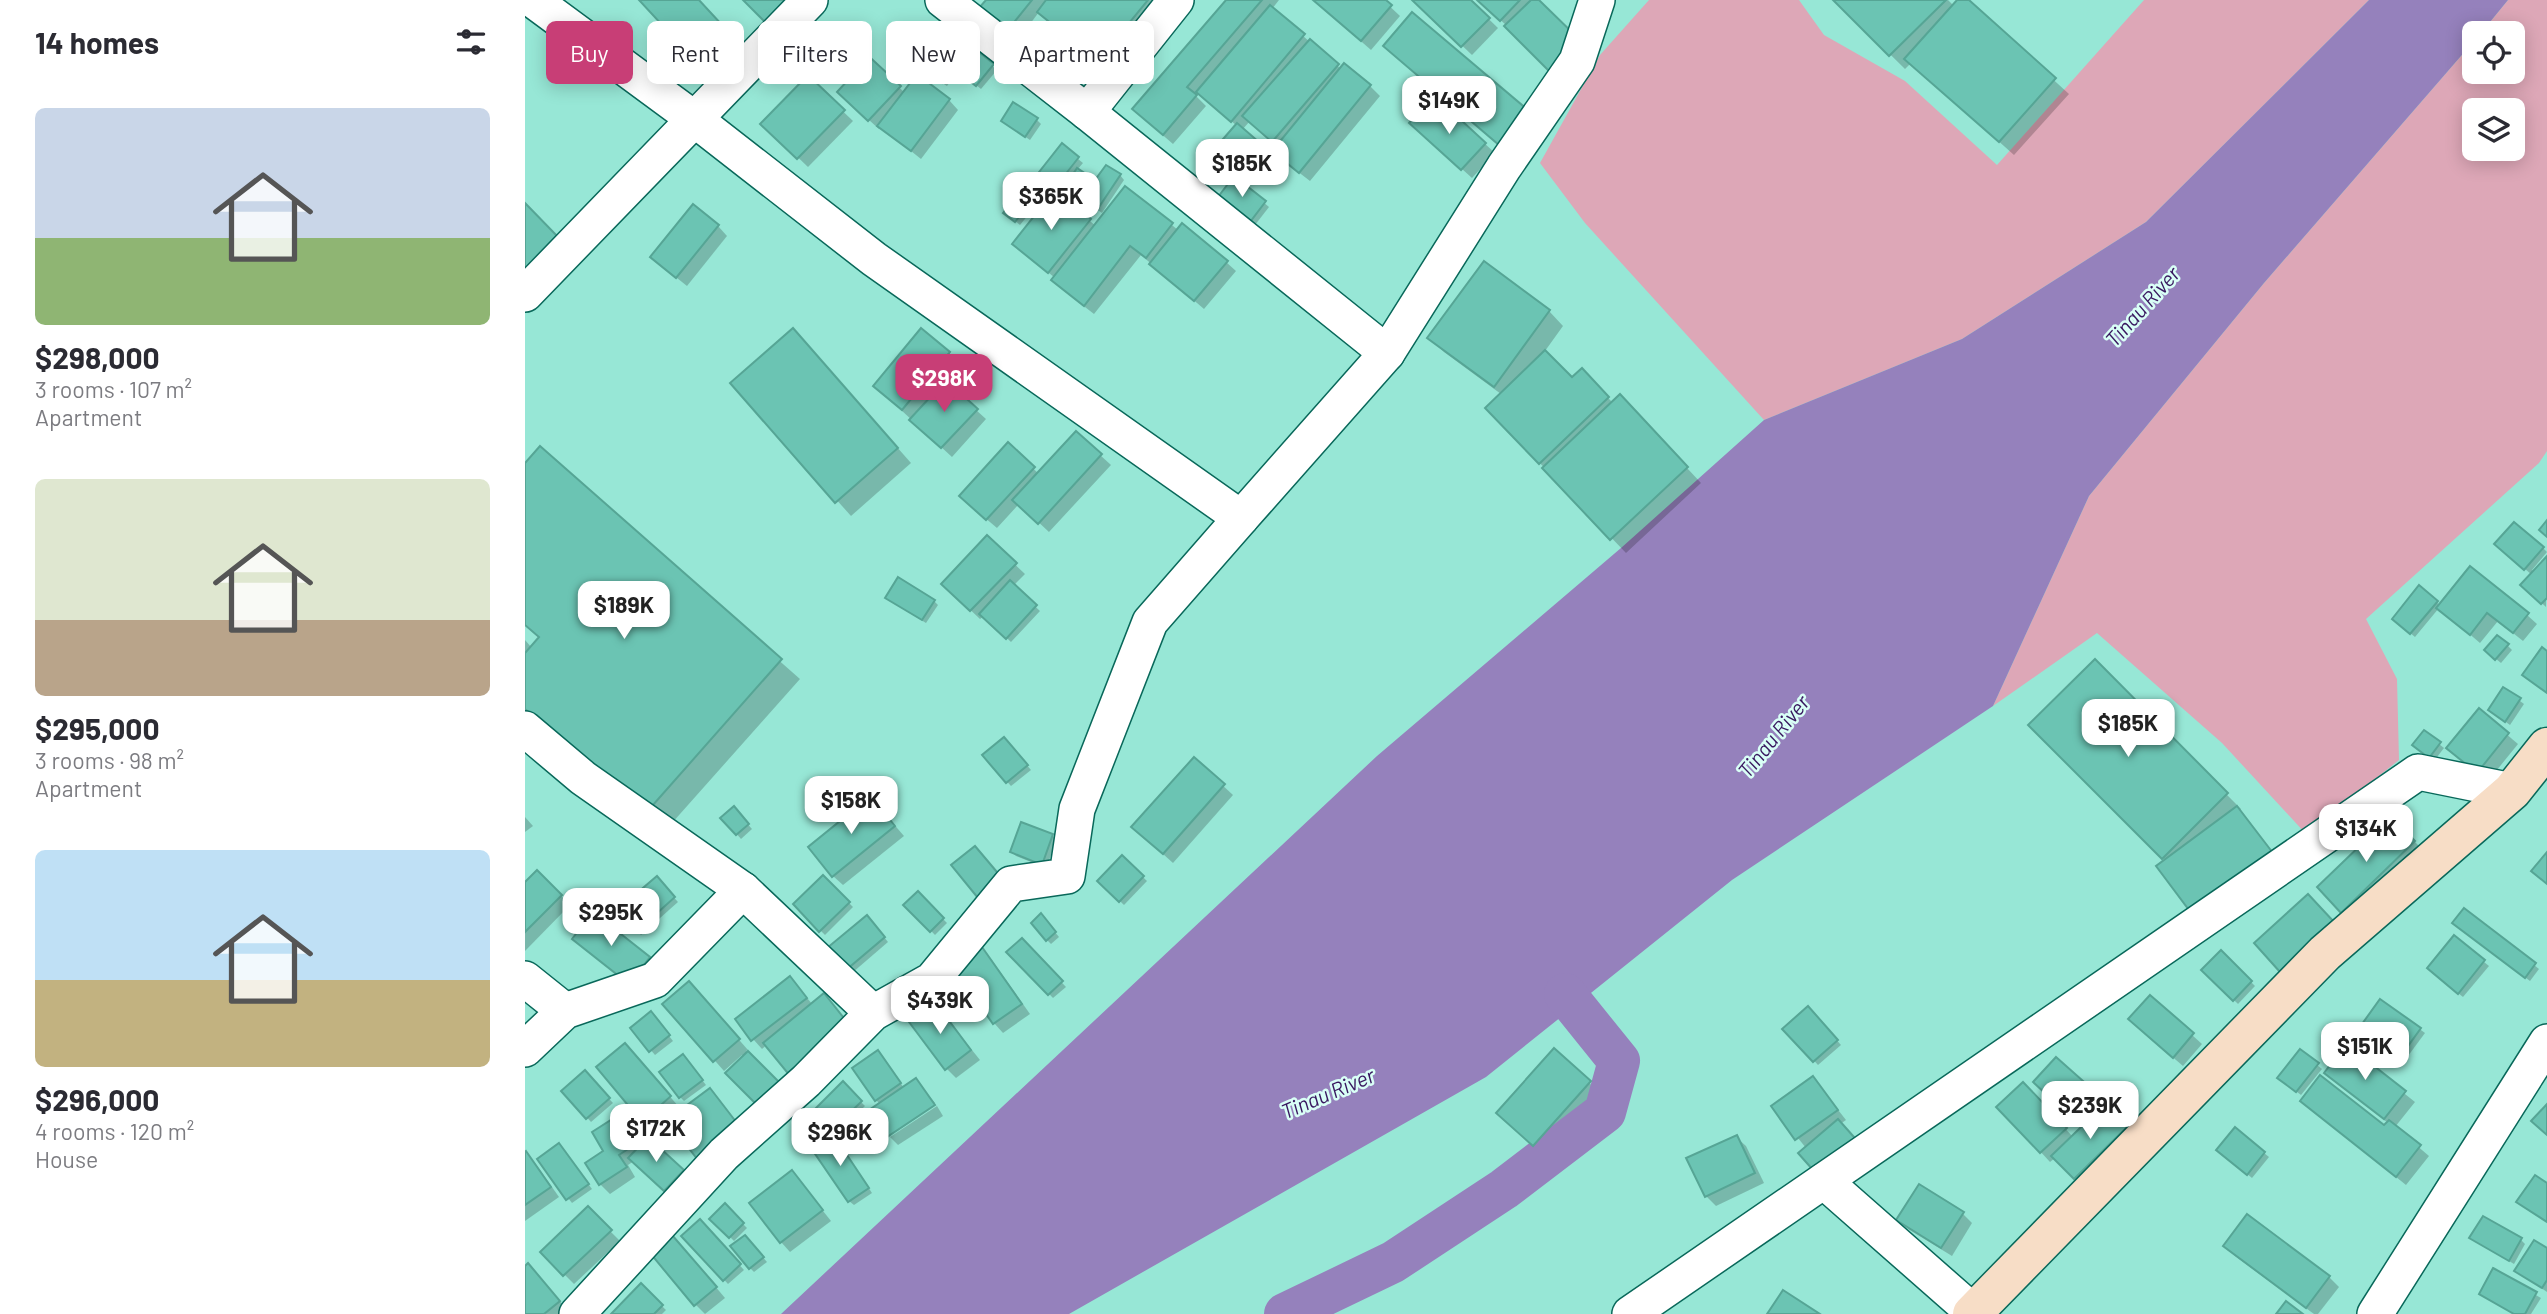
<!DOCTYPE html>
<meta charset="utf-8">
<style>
body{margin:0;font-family:Barlow,sans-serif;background:#f7f7f7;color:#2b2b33;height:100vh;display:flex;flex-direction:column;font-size:26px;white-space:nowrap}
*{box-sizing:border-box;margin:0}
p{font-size:23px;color:#7c7c81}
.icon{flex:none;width:38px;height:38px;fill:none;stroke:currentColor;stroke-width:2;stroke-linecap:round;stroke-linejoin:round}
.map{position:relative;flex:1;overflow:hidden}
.sheet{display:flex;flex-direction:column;background:#fff;width:525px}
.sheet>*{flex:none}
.guide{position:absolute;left:21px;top:21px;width:665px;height:63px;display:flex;gap:14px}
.fabs{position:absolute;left:1937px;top:21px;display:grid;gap:14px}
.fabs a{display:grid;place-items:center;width:63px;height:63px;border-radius:10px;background:#fff;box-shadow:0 4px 18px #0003;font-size:35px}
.price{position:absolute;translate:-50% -60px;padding:0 16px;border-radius:14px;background:#fff;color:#222;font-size:23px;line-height:46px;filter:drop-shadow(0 2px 4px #0008)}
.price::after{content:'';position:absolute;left:50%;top:42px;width:21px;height:16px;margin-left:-10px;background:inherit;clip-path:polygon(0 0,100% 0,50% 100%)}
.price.active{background:#c83e76;color:#fff}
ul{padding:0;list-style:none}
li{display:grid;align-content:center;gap:14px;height:371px;padding:0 35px}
li span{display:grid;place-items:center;height:217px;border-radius:10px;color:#555}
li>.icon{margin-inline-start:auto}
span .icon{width:126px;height:126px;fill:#fffc;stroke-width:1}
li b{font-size:30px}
h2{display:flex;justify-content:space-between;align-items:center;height:84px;padding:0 35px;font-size:30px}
.pill{padding:0 24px;border-radius:10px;background:#fff;box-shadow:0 4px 18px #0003;font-size:24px;line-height:63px}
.pill.active{background:#c83e76;color:#fff}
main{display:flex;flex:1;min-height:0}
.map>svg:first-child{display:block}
</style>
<main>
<section class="sheet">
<h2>14 homes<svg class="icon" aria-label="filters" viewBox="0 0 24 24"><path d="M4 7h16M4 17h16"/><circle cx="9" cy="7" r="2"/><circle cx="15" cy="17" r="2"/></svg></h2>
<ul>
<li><span style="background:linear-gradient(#c9d6e8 60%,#8fb573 0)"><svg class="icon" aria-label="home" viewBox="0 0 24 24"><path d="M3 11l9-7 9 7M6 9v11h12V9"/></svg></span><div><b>$298,000</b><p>3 rooms · 107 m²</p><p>Apartment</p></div></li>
<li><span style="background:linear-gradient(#dfe7d0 65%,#b9a48a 0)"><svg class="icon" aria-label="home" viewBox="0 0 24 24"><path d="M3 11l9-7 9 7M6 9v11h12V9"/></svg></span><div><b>$295,000</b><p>3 rooms · 98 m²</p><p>Apartment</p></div></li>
<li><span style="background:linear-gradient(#bfe0f5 60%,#c2b280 0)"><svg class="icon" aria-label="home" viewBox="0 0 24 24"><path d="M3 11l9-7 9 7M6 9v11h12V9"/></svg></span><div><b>$296,000</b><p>4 rooms · 120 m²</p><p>House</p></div></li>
</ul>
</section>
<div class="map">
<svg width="2022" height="1314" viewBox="0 0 2022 1314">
<rect width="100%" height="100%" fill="#97e7d6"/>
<g fill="#dda7b7" fill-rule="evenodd">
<path d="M1124 0H1274L1299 35 1380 81 1472 165 1619 0H1844L1621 222 1437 339 1239 420 1060 223 1015 163 1075 55Z"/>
<path d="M1983 0H2022V451L2014 463 1841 619 1872 679 1874 760 1781 834 1697 743 1572 633 1468 706 1564 496 1739 283 1949 41 1950 72H1988V33H1956ZM1950 110H1988V149H1950Z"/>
</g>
<path fill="#9581bc" d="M1844 0H1983L1956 33H1950L1949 41 1739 283 1564 496 1468 706 1207 880 961 1077 544 1314H256L852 756 1096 548 1239 420 1437 339 1621 222Z"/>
<g fill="#0003">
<path d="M463 0H648L589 74 514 12 493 40 465 18Z"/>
<path d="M704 0H754L747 9 816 69 845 86 855 96 785 181 759 161 754 146 725 121 717 130 745 155 727 175 694 146 712 126 674 93 671 96 681 106 648 144 619 119Z"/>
<path d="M789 0H858L875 16 846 50Z"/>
<path d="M889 0H944L973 28 947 55Z"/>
<path d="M954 0H1013L982 26Z"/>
<path d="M1310 0H1423L1429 6 1435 0H1441L1544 94 1489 155 1386 63 1380 69Z"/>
<path d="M311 28 380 93 424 100 433 110 396 159 356 127 354 129 324 102 327 78Z"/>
<path d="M441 48 446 52 422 86 400 72Z"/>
<path d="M467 66 472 70 456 89 440 76Z"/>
<path d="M283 78 328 121 283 167 238 124Z"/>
<path d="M924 111 970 153 947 178 896 132 914 123Z"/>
<path d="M511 119 516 124 505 140 483 125Z"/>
<path d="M537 146 558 163 552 170 571 183 595 175 599 180 577 213 539 186 532 194 571 226 601 188 653 230 701 262 711 271 679 309 616 255 569 314 538 290 528 280 530 278 489 244 528 196 514 185Z"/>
<path d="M710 178 744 207 730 225 700 201Z"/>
<path d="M503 186 517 198 495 225 485 217Z"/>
<path d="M193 226 202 236 162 286 137 266Z"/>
<path d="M1024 311 1038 326 1020 351 1047 379 1057 371 1088 403 1109 411 1176 483 1101 553 962 408 976 394 919 352 905 338Z"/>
<path d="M282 345 386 463 326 516 207 383Z"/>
<path d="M424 353 434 363 419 381 461 419 427 457 350 386Z"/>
<path d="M551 433 586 465 524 532 494 504 472 528 446 506 483 445 514 474Z"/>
<path d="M15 449 275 679 139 832 0 709V640L7 648 15 639 0 625V466Z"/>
<path d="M462 538 500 574 488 586 515 611 486 642 459 616 455 619 418 584Z"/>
<path d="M1976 548H2018L2022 552 2007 570 2009 572 2022 559 2021 607 1997 585 2007 575Z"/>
<path d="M409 601 413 605 401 623 367 602Z"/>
<path d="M1911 602 1916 606 2002 615 2012 624 1998 641 1973 621 1955 643 1914 608 1890 637 1873 623Z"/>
<path d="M1983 646 1987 650 1976 663 1965 654Z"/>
<path d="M1570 662 1716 809 1714 811 1759 868 1641 861 1506 725Z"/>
<path d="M1979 689 1999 704 1985 725 1970 714Z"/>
<path d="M1954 711 1993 744 1963 781 1923 748Z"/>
<path d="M483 743 506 770 486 786 459 756Z"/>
<path d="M1914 744 1919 748 1909 761 1889 745Z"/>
<path d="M669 759 708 795 648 863 618 836Z"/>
<path d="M346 798 379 836 318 885 308 876Z"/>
<path d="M213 813 227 829 216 839 198 818Z"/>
<path d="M0 817 8 826 0 832Z"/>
<path d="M1866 818 1899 851 1826 921 1794 887Z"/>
<path d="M527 835 532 840 521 868 491 856 487 852Z"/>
<path d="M597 857 622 881 599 905 574 881Z"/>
<path d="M12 872 45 905 0 951V885Z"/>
<path d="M298 877 328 907 300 935 270 905Z"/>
<path d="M131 878 153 902 116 935 95 910Z"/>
<path d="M393 894 422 923 410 935 381 905Z"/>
<path d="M1940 910 2014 969 2005 981 1934 927Z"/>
<path d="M68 915 134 968 114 993 49 939Z"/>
<path d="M520 920 534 937 526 944 522 940Z"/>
<path d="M346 921 363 942 327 973 323 969Z"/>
<path d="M1929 938 1964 966 1938 997 1908 973Z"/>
<path d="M497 940 541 987 528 998 484 952Z"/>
<path d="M457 949 466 959 505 1014 478 1033 469 1023Z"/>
<path d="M1696 952 1730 986 1713 1004 1678 970Z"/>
<path d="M265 978 288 1005 237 1049 228 1039Z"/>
<path d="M173 993 223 1050 221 1051 265 1095 217 1055 199 1071 140 1004Z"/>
<path d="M1625 997 1677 1044 1658 1066 1615 1029Z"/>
<path d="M1856 1001 1900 1033 1883 1056 1843 1028Z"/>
<path d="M410 1004 455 1060 431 1078 421 1068Z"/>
<path d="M1283 1008 1316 1045 1293 1065 1260 1029Z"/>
<path d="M130 1018 148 1041 130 1055 107 1028Z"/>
<path d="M1821 1047 1890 1102 1870 1127 1904 1156 1881 1185 1777 1101 1860 1128 1863 1123 1801 1073Z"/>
<path d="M1029 1051 1074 1092 1018 1154 983 1122Z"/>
<path d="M109 1055 154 1107 128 1130 118 1120Z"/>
<path d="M357 1057 379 1088 391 1080 410 1103 363 1134 355 1104 351 1100Z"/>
<path d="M162 1061 181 1085 159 1101 155 1097Z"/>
<path d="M1792 1065 1797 1069 1776 1095 1759 1082Z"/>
<path d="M60 1073 88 1103 66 1122 39 1091Z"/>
<path d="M1288 1078 1321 1120 1281 1148 1248 1107Z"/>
<path d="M318 1084 340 1106 311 1134 289 1112Z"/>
<path d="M1519 1091 1573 1097 1612 1136 1559 1187 1530 1158 1525 1162 1474 1107 1508 1094 1548 1137 1558 1127Z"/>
<path d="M412 1106 418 1116 373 1145 365 1137Z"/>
<path d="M99 1114 121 1142 123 1139 162 1176 144 1194 109 1161 103 1165 110 1177 85 1194 75 1184Z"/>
<path d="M1710 1130 1744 1157 1727 1178 1698 1154Z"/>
<path d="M1211 1137 1221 1146 1239 1183 1191 1206 1181 1196Z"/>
<path d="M312 1140 347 1193 329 1205 324 1201Z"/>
<path d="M38 1150 67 1189 47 1203 14 1160Z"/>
<path d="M0 1154 10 1163 34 1197 0 1221Z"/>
<path d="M267 1172 306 1221 265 1252 256 1242Z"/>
<path d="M200 1206 222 1228 209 1241 187 1219Z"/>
<path d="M63 1209 95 1241 49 1284 17 1252Z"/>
<path d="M1438 1214 1447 1223 1427 1256 1383 1229 1373 1219Z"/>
<path d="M175 1222 219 1270 203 1284 159 1236Z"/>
<path d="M1946 1238 1996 1240 2000 1244 1989 1264Z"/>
<path d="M224 1241 242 1262 229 1272 225 1268Z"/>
<path d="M1700 1246 1804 1277 1814 1287 1793 1314H1789L1710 1256Z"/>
<path d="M157 1247 200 1298 180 1314 171 1305Z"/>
<path d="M2022 1250V1292L1991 1271Z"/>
<path d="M0 1268 13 1275 43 1311 39 1314H0Z"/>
<path d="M1969 1271 2016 1298 2006 1314H1988L1956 1294Z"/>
<path d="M116 1286 141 1310 137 1314H88Z"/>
</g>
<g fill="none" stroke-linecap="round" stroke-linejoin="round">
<path stroke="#9581bc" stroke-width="42" d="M760 1314 868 1262 979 1189 1080 1112 1094 1061 1040 994"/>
</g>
<g fill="#6bc4b3" stroke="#56a595" stroke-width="2">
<path d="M114 0H174L222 52 189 81Z"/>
<path d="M218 0H264L248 30Z"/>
<path d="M461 0H507L482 31 453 9Z"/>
<path d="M521 0H623L573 61 512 12Z"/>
<path d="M701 0H737L662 87 672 95 638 135 607 109Z"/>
<path d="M788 0H861L867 5 836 41Z"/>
<path d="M887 0H946L965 18 936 47Z"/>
<path d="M952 0H995L975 21Z"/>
<path d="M1006 0H1014L1055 40 1024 71 979 26Z"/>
<path d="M1308 0H1421L1364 56Z"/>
<path d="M1432 0H1444L1531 78 1474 142 1379 59Z"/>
<path d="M745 5 780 34 706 122 671 92Z"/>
<path d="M887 12 1010 116 981 151 858 46Z"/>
<path d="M311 26 376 86 343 121 312 92 325 78 291 46Z"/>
<path d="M419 31 442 47 417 83 394 68Z"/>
<path d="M785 39 814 64 747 142 717 116Z"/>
<path d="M451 50 469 64 451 86 433 72Z"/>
<path d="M819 63 846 85 774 173 747 151Z"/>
<path d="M392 74 425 99 386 151 352 126Z"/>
<path d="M283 75 320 110 272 159 235 124Z"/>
<path d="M488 102 513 118 500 137 476 121Z"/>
<path d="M899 107 914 121 924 109 961 143 936 170 884 123Z"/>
<path d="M712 123 742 149 722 172 692 146Z"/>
<path d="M537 143 554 157 525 194 507 181Z"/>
<path d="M581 165 596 174 572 210 539 188 552 168 570 180Z"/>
<path d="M709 176 741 201 725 222 693 197Z"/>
<path d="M502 183 514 192 490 222 478 213Z"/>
<path d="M600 186 648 223 621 258 605 246 559 306 526 280Z"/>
<path d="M530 190 566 219 523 273 487 244Z"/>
<path d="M0 203 35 239 0 272Z"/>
<path d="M168 204 194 225 151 278 125 257Z"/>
<path d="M657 223 703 261 669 301 624 264Z"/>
<path d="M959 261 1025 310 969 387 902 338Z"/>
<path d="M268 328 373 448 310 503 205 383Z"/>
<path d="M396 328 425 352 377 410 348 386Z"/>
<path d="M1020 350 1047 377 1057 368 1084 397 1014 464 960 408Z"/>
<path d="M421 380 453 409 416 448 384 420Z"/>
<path d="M1095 394 1163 467 1085 540 1017 468Z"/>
<path d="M551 431 577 454 513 524 487 500Z"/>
<path d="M483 442 510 467 461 520 434 496Z"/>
<path d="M15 446 257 659 120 814 0 709V653L14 637 0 625V463Z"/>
<path d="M2022 520V537L2014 530Z"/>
<path d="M1989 522 2019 547 1999 570 1969 544Z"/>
<path d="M462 535 492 563 445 611 416 584Z"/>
<path d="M2022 556V598L2016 604 1995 585Z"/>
<path d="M1945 566 2004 613 1988 633 1962 613 1945 635 1911 608Z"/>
<path d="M373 577 410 600 397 620 360 598Z"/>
<path d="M485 580 512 605 481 639 454 614Z"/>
<path d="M1894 585 1913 601 1885 634 1867 619Z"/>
<path d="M1972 635 1984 644 1970 660 1959 650Z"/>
<path d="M2017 647 2022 651V693L1997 675Z"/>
<path d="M1570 659 1703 793 1637 859 1503 725Z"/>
<path d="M1978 687 1996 698 1980 722 1963 710Z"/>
<path d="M1954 708 1984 733 1952 773 1921 748Z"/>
<path d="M1899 730 1916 742 1904 758 1887 745Z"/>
<path d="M479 737 503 765 481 783 457 755Z"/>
<path d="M669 757 700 784 638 854 606 827Z"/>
<path d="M346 796 370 826 307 877 283 847Z"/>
<path d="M209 806 224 824 211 835 195 818Z"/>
<path d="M1712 806 1751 857 1670 918 1631 866Z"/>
<path d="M1866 816 1890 841 1816 913 1792 887Z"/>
<path d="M496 822 528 834 517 865 485 852Z"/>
<path d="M450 846 477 878 453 898 426 865Z"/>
<path d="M2022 852V884L2006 871Z"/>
<path d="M597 855 619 876 594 902 572 881Z"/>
<path d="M12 870 37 895 0 932V882Z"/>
<path d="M298 875 325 902 294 932 268 904Z"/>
<path d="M132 876 150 897 111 932 92 910Z"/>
<path d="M393 891 419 918 405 932 378 905Z"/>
<path d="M1783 894 1810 923 1755 972 1729 943Z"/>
<path d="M1939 908 2011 963 2000 978 1927 923Z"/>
<path d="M68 912 125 957 104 984 47 939Z"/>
<path d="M516 913 531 932 521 941 506 923Z"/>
<path d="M342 915 360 937 321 970 302 948Z"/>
<path d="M1929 935 1960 960 1933 994 1902 968Z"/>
<path d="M497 938 538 981 523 995 481 952Z"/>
<path d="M457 947 497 1004 468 1024 428 967Z"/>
<path d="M1696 950 1727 981 1708 1001 1676 970Z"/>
<path d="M265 976 282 998 226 1041 210 1019Z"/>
<path d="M164 981 215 1039 188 1062 137 1004Z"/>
<path d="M299 993 326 1027 266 1077 238 1043Z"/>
<path d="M1625 995 1669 1033 1648 1058 1603 1019Z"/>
<path d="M1855 999 1896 1028 1878 1053 1837 1024Z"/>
<path d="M410 1002 446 1050 420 1070 384 1022Z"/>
<path d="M1283 1006 1313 1040 1288 1062 1257 1029Z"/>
<path d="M126 1011 145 1035 124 1052 105 1028Z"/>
<path d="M100 1043 146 1096 117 1122 71 1067Z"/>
<path d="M1821 1044 1881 1091 1859 1119 1799 1073Z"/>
<path d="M1029 1048 1066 1081 1008 1146 971 1113Z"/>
<path d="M1775 1049 1794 1063 1771 1092 1752 1078Z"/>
<path d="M353 1050 376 1083 350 1101 327 1068Z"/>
<path d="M223 1051 262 1090 239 1112 200 1073Z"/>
<path d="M158 1054 178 1080 154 1098 134 1072Z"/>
<path d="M1531 1057 1575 1096 1551 1122 1508 1082Z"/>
<path d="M60 1070 85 1098 61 1119 36 1091Z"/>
<path d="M1795 1075 1859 1125 1864 1120 1896 1145 1871 1177 1775 1101Z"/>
<path d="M1288 1076 1313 1110 1270 1140 1246 1106Z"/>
<path d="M391 1078 410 1105 362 1137 344 1110Z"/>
<path d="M318 1081 337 1101 306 1131 287 1112Z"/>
<path d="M1498 1082 1542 1128 1515 1153 1471 1107Z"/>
<path d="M185 1088 215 1127 173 1160 142 1120Z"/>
<path d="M1581 1103 1603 1126 1549 1179 1526 1156Z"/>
<path d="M2022 1104V1135L2006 1121Z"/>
<path d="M100 1111 118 1139 94 1155 102 1167 74 1185 60 1163 78 1151 67 1132Z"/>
<path d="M1313 1119 1336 1145 1296 1179 1273 1153Z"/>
<path d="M1710 1127 1740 1152 1722 1175 1691 1150Z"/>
<path d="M308 1134 344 1188 323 1202 286 1148Z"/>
<path d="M1212 1135 1230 1173 1180 1197 1161 1158Z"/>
<path d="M123 1137 159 1170 139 1191 103 1158Z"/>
<path d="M34 1143 64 1184 41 1200 12 1159Z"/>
<path d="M1 1151 26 1187 0 1205V1152Z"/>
<path d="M267 1170 298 1210 255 1243 224 1203Z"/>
<path d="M2010 1175 2022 1183V1222L1991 1202Z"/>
<path d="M1394 1184 1439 1212 1416 1248 1371 1220Z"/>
<path d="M200 1203 219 1223 204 1238 184 1219Z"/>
<path d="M63 1206 87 1230 38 1276 15 1252Z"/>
<path d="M1722 1214 1805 1276 1781 1308 1698 1246Z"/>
<path d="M1958 1216 1997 1238 1984 1261 1944 1238Z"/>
<path d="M175 1219 216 1264 198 1281 156 1236Z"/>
<path d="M147 1235 192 1287 169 1306 125 1253Z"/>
<path d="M220 1235 239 1257 224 1269 205 1246Z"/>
<path d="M2009 1240 2022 1248V1280L2017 1288 1989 1271Z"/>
<path d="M3 1263 35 1301 19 1314H0V1266Z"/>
<path d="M1968 1268 2012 1292 2000 1314H1989L1954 1294Z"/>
<path d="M116 1283 138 1305 129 1314H86Z"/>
<path d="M1258 1290 1295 1314H1242Z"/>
<path d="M1761 1301 1778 1314H1751Z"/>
</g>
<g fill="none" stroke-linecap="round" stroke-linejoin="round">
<defs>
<g id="street">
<path d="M8 0 168 118 349 259 716 518 862 353 979 167 1052 61 1072 0"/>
<path d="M418 0 562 112 862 353"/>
<path d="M562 112 651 0"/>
<path d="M0 294 285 0"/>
<path d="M0 729 58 778 218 890 348 1013"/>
<path d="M0 979 40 1011"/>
<path d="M0 1049 40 1011 130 980 218 890"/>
<path d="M1299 1181 1448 1312"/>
<path d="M52 1314 199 1154 281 1081 348 1013 407 980 486 884 542 876 552 809 625 622 716 518"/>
<path d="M1105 1314 1893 772 1987 791"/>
<path d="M1850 1314 2022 1042"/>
</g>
<path id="secondary" d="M1447 1314 1800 953 1987 791 2022 747"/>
</defs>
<use href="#street" stroke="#09685a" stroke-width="38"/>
<use href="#secondary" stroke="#09685a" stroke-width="41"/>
<use href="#street" stroke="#fff" stroke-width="35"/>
<use href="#secondary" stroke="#f7ddc6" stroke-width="38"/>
</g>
<g text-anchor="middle" stroke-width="5" stroke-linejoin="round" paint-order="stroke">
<g font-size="21" font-style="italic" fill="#38175f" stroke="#d9fff6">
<text transform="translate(1618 307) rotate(-48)" y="7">Tinau River</text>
<text transform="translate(1249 737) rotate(-51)" y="7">Tinau River</text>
<text transform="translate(803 1094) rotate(-23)" y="7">Tinau River</text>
</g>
</g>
</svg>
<div class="fabs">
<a><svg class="icon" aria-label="locate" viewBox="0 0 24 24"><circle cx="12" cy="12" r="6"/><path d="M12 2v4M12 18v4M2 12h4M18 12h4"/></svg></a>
<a><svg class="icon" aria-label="layers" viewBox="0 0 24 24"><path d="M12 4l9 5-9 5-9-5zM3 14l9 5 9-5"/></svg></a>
</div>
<b class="price" style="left:924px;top:136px">$149K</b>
<b class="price" style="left:717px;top:199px">$185K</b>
<b class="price" style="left:526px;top:232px">$365K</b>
<b class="price active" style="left:419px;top:414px">$298K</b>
<b class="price" style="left:99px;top:641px">$189K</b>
<b class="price" style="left:1603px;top:759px">$185K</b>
<b class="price" style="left:326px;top:836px">$158K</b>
<b class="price" style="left:1841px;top:864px">$134K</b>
<b class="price" style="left:86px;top:948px">$295K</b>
<b class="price" style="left:415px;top:1036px">$439K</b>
<b class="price" style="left:1840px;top:1082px">$151K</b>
<b class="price" style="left:1565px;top:1141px">$239K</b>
<b class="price" style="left:131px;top:1164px">$172K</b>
<b class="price" style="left:315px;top:1168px">$296K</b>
<div class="guide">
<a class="pill active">Buy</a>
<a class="pill">Rent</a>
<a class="pill">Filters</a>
<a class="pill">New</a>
<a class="pill">Apartment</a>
</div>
</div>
</main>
